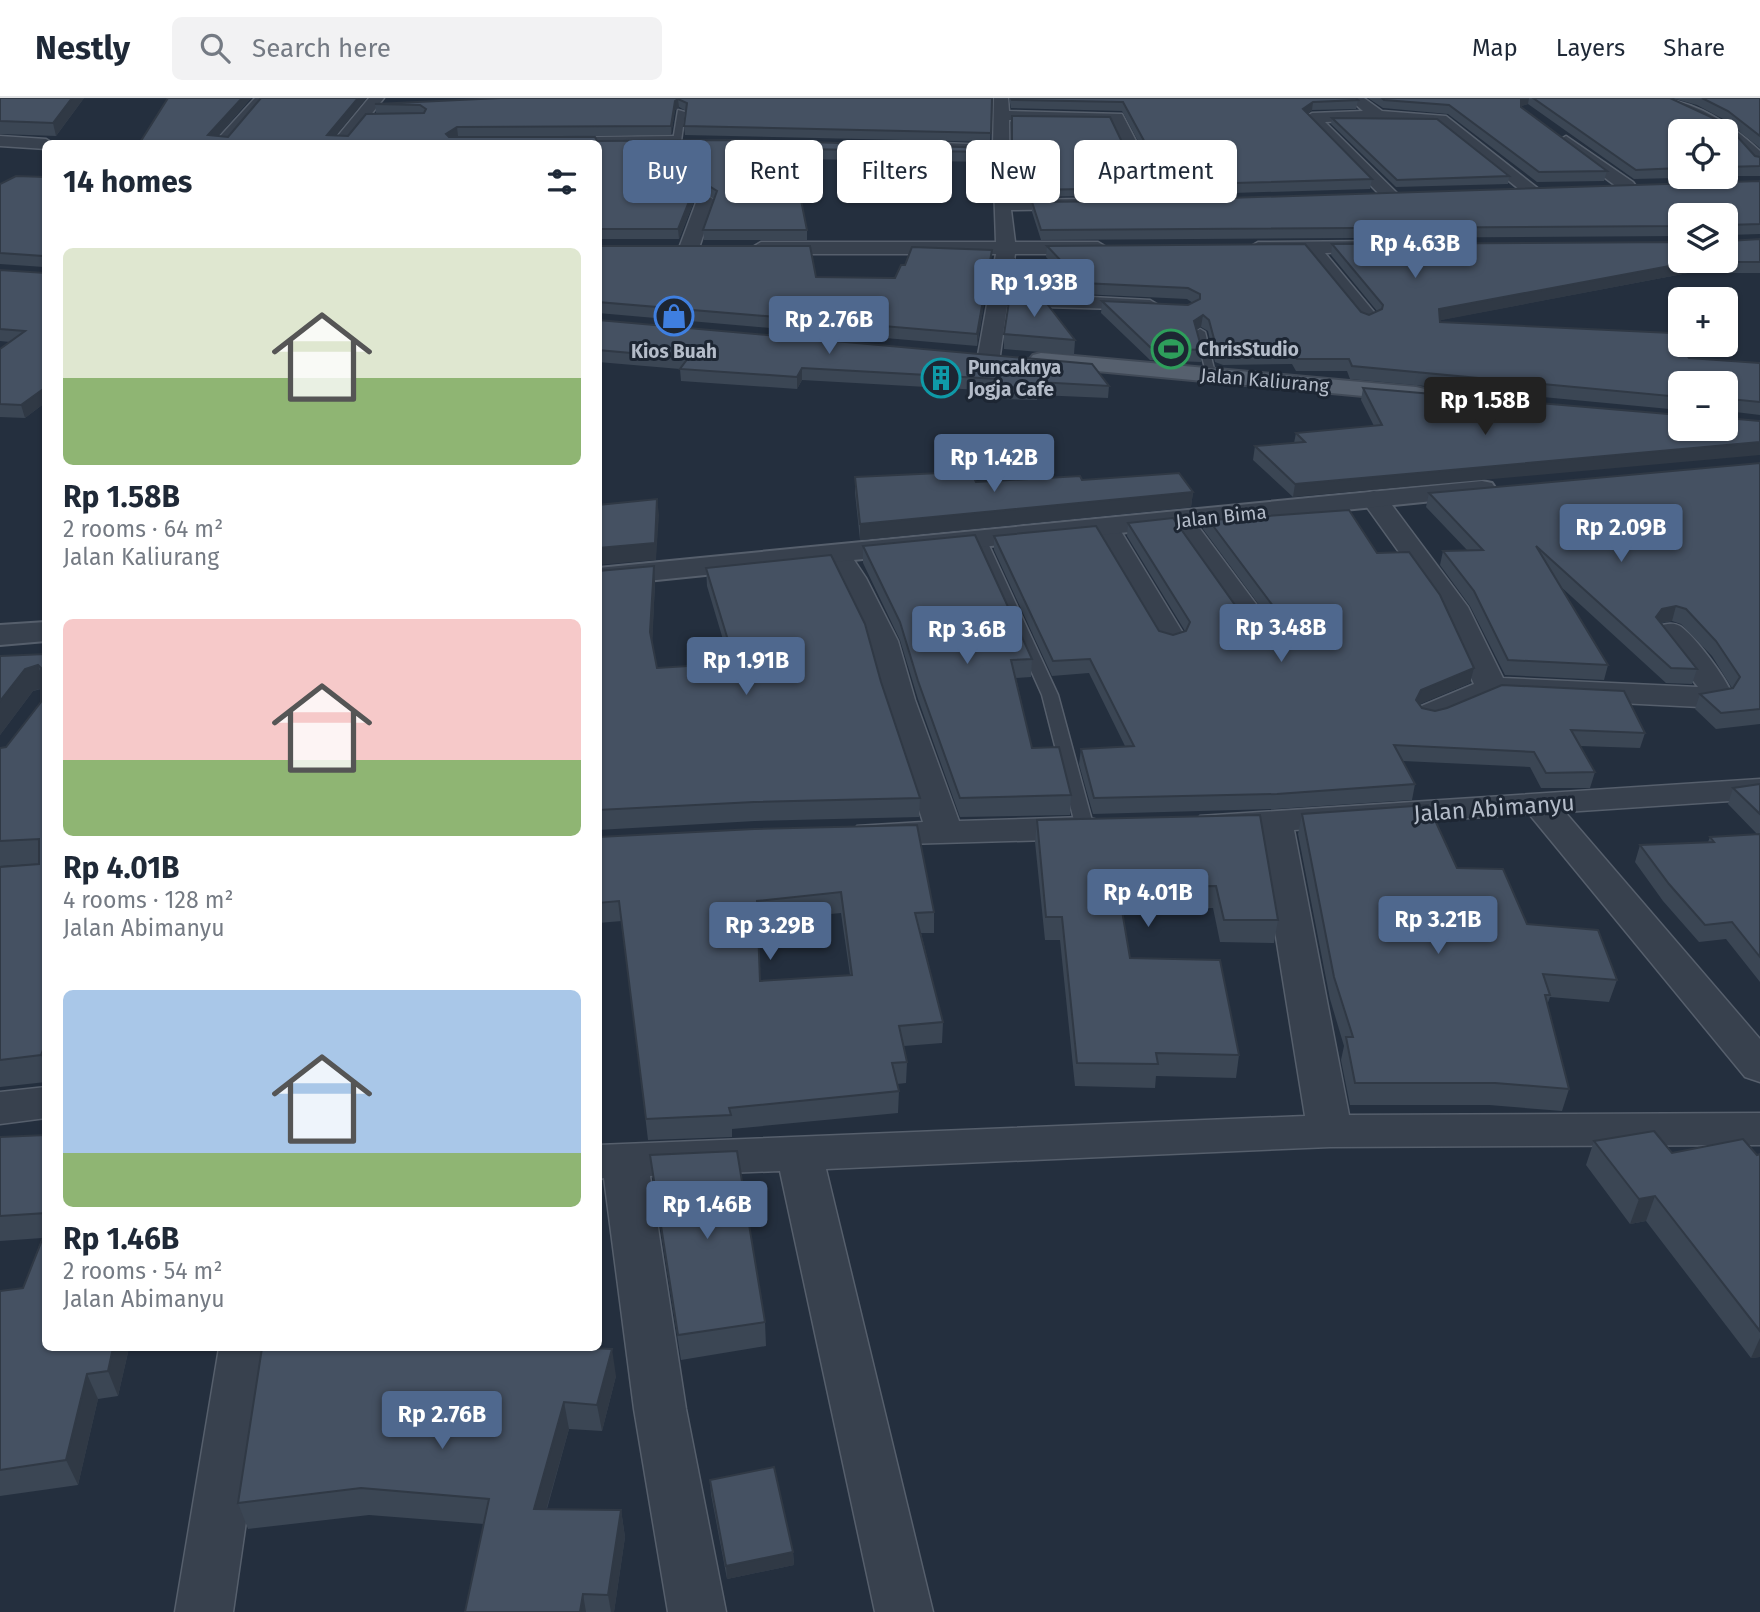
<!DOCTYPE html>
<meta charset="utf-8">
<style>
body{margin:0;font-family:"Fira Sans",sans-serif;background:#f2f2f3;color:#1f2937;height:100vh;display:flex;flex-direction:column;font-size:26px;white-space:nowrap}
*{box-sizing:border-box;margin:0}
p{font-size:23px;color:#747a83}
.icon{flex:none;width:38px;height:38px;fill:none;stroke:currentColor;stroke-width:2;stroke-linecap:round;stroke-linejoin:round}
.map{position:relative;flex:1;overflow:hidden}
.side{position:absolute;left:42px;top:42px;width:560px;height:1211px;display:flex;flex-direction:column;background:#fff;border-radius:10px;box-shadow:0 2px 5px #0004}
.side>*{flex:none}
.top-card{position:absolute;left:623px;top:42px;width:665px;height:63px;display:flex;gap:14px}
.buttons{position:absolute;left:1668px;top:21px;display:grid;gap:14px}
.buttons a{display:grid;place-items:center;width:70px;height:70px;border-radius:10px;background:#fff;box-shadow:0 2px 5px #0004;font-size:35px}
.price{position:absolute;translate:-50% -60px;padding:0 16px;border-radius:7px;background:#4f688e;color:#fff;font-size:23px;line-height:46px;filter:drop-shadow(0 2px 4px #0008)}
.price::after{content:'';position:absolute;left:50%;top:42px;width:21px;height:16px;margin-left:-10px;background:inherit;clip-path:polygon(0 0,100% 0,50% 100%)}
.price.current{background:#222;color:#fff}
ul{padding:0;list-style:none}
li{display:grid;align-content:center;gap:14px;height:371px;padding:0 21px}
li span{display:grid;place-items:center;height:217px;border-radius:10px;color:#555}
li>.icon{margin-inline-start:auto}
span .icon{width:126px;height:126px;fill:#fffc;stroke-width:1}
li b{font-size:30px}
h2{display:flex;justify-content:space-between;align-items:center;height:84px;padding:0 21px;font-size:30px}
.pill{padding:0 24px;border-radius:10px;background:#fff;box-shadow:0 2px 5px #0004;font-size:24px;line-height:63px}
.pill.current{background:#4f688e;color:#fff}
header{display:flex;align-items:center;gap:42px;box-sizing:border-box;height:98px;padding:0 35px;background:#fff;border-bottom:2px solid #e0e1e3}
header strong{font-size:33px}
nav{display:flex;gap:38px;margin-inline-start:auto;font-size:24px}
.search{width:490px;height:63px;background:#f2f2f3;display:flex;align-items:center;gap:18px;box-sizing:border-box;padding:0 24px;border-radius:10px;color:#747a83;font-size:26px}
.map>svg:first-child{display:block}
</style>
<header>
<strong>Nestly</strong>
<div class="search"><svg class="icon" aria-label="search" viewBox="0 0 24 24"><circle cx="10" cy="10" r="6"/><path d="M15 15l6 6"/></svg>Search here</div>
<nav><a>Map</a><a>Layers</a><a>Share</a></nav>
</header>
<div class="map">
<svg width="1760" height="1514" viewBox="0 0 1760 1514">
<rect width="100%" height="100%" fill="#242f3e"/>
<g fill="none" stroke-linecap="round" stroke-linejoin="round">
<defs>
<g id="service">
<path d="M678 12 685 14 681 43 677 45 673 43Z"/>
<path d="M1212 76H1218L1236 105H1230Z"/>
<path d="M1200 231 1205 234 1216 279 1207 277 1195 234Z"/>
<path d="M980 439 987 443 1058 597 1094 730 1091 734H1079L1076 730 1042 597 973 443Z"/>
</g>
<g id="minor">
<path d="M255 0H270L230 46H213Z"/>
<path d="M369 0H384L348 46H331Z"/>
<path d="M994 0H1008L1009 13 1122 16 1168 105 1165 109H1153L1111 23 1009 22 1010 102 1080 101 1089 106 1080 111 1011 112 1015 144H1098L1108 150 1098 156H1015L1009 195 1150 202 1160 208 1157 212 1007 208 1000 257 989 264 978 257 996 156H761L751 150 761 144H996L993 57 942 55 934 50 942 45 993 47Z"/>
<path d="M1348 0H1364L1382 13 1446 18 1540 92 1531 97 1525 96 1437 25 1378 22 1325 24 1400 98 1391 103 1385 102 1304 20 1312 15 1363 13Z"/>
<path d="M1651 0C1692 0 1731 26 1760 53V67L1754 66 1726 38V33H1719Z"/>
<path d="M0 38 46 41 54 46H46V51L0 48Z"/>
<path d="M674 38 680 40V46L598 49V46H450L458 41Z"/>
<path d="M1566 38 1633 84 1636 88 1633 92H1621L1560 46 1558 43Z"/>
<path d="M706 97 715 102 699 150 689 156 682 154 679 150 697 102Z"/>
<path d="M1381 143 1391 149 1388 153 1325 155 1379 220 1368 226 1361 224 1305 155 1258 156 1248 150 1258 144Z"/>
<path d="M1374 393 1383 395 1468 509 1503 580 1698 589 1654 534 1658 528C1666 526 1673 524 1680 528 1695 538 1726 580 1732 596L1727 603 1700 609 1498 599 1443 623 1431 626 1419 623 1415 616 1419 609 1474 586 1439 510 1361 401 1365 395Z"/>
<path d="M1179 414 1189 416 1282 541 1286 548 1282 555 1271 557 1260 555 1166 422 1169 416Z"/>
<path d="M1105 422 1115 424 1119 430 1186 540 1182 546 1171 549 1160 546 1156 540 1091 430 1095 424Z"/>
<path d="M836 448 846 450 866 480 898 543 915 602 959 723 1085 719 1098 722 1103 730 1098 738 1085 741 870 747 857 744 852 736 857 728 923 724 883 602 868 543 838 480 822 456 826 450Z"/>
<path d="M1760 681V701L1565 714 1760 941V984L1745 979 1529 716 1294 732 1349 1017 1760 1015V1047L1330 1049 826 1071 933 1514H875L780 1073 650 1078 686 1311 726 1514H668L634 1311 604 1080 598 1081V1047L1305 1018 1259 734 1213 737 1200 734 1195 726 1200 718Z"/>
<path d="M46 989V1020L0 1026V994Z"/>
<path d="M219 1250H271L233 1514H175Z"/>
</g>
<g id="tertiary">
<path d="M1482 383 1492 385 1496 391 1492 397 598 488V470Z"/>
<path d="M46 524V543L0 547V527Z"/>
</g>
<path id="primary" d="M1041 255 1416 289 1425 291 1428 296 1425 301 1416 303 1033 267 1029 262 1033 257Z"/>
</defs>
<use href="#service" stroke="#565f6c" stroke-width="3"/>
<use href="#minor" stroke="#565f6c" stroke-width="3"/>
<use href="#tertiary" stroke="#565f6c" stroke-width="4"/>
<use href="#primary" stroke="#414a57" stroke-width="4"/>
<use href="#service" fill="#38414e" fill-rule="evenodd"/>
<use href="#minor" fill="#38414e" fill-rule="evenodd"/>
<use href="#tertiary" fill="#38414e" fill-rule="evenodd"/>
<use href="#primary" fill="#56606e" fill-rule="evenodd"/>
</g>
<g fill="#3b4654" fill-rule="evenodd">
<path d="M0 0H84L56 38 0 36Z"/>
<path d="M168 0H251L218 38 228 39 336 37 348 38 396 15H376L375 6 500 1 992 0 990 44 685 37 684 28 686 13 679 9 675 12 671 37 457 39 597 43 991 50 990 64 798 61 801 102 807 132V142H704L703 132 714 101 705 95 695 101 679 141H598V46H139Z"/>
<path d="M1009 0H1356L1358 2 1356 11 1312 12 1307 16 1372 81 1370 91 1233 95 1220 75 1215 74 1222 85 1221 96 1167 97 1122 13 1011 10Z"/>
<path d="M1368 0H1670L1726 26 1755 58 1760 59V78H1726V33H1680V79H1716L1634 81 1528 6 1521 8V9L1607 73 1604 83 1537 84 1448 16 1383 10Z"/>
<path d="M1672 0H1760V50L1725 22 1697 7Z"/>
<path d="M1012 18 1144 90V97L1027 99 1015 65H1012Z"/>
<path d="M1332 20 1509 78 1508 86 1396 89 1331 26Z"/>
<path d="M46 79V304L25 320 0 319V251L10 244 0 243V172L45 175 44 169 0 166V86Z"/>
<path d="M1760 83V136L1728 137 1729 143 1760 141V175H1688L1440 222V224L1689 260 1760 265V317L1727 313 1680 285V312L1350 281 1347 273H1296L1292 266 1223 267 1215 264 1208 233 1201 229 1196 232 1202 252 1201 264 1150 262 1101 215 1102 203 1188 207 1193 205 1187 201 1081 196 1046 159 1047 148 1361 214 1369 217 1377 213 1331 157 1332 146 1726 163 1680 117V138L1041 142 1032 114V104L1135 103Z"/>
<path d="M598 148 816 179 895 180 991 163 977 248 598 215Z"/>
<path d="M1013 176 1027 177 1026 193H1012Z"/>
<path d="M598 222 1109 288 1108 300 1038 297 1037 302 998 301V293L802 282 797 291 681 283 680 271 598 264Z"/>
<path d="M1004 236 1075 242 1074 257 1004 251Z"/>
<path d="M1363 290 1680 317 1293 399 1253 362 1255 348 1294 345 1296 335 1374 328 1361 302Z"/>
<path d="M1760 365V626L1716 631 1695 611 1700 596 1732 590 1712 558 1681 526 1672 523 1660 525 1697 571 1692 586 1666 585 1560 488 1608 567 1604 582 1505 577 1470 508 1440 467 1443 453 1467 452 1426 409 1429 395Z"/>
<path d="M855 379 976 384 1082 382 1193 394 1191 409 860 442 855 395Z"/>
<path d="M1205 417 1213 422 1377 455 1474 570 1470 585 1419 606 1422 610 1435 613 1645 635 1640 650 1580 648 1595 674 1590 690H1541L1530 669 1403 663 1415 686 1412 702 1275 711 1093 716 1079 666 1081 651 1125 648 1089 575 1052 578 994 452V438L1159 533 1173 537 1185 533 1127 438 1128 425 1260 542 1273 545 1285 542 1203 431Z"/>
<path d="M863 448 1032 561 1031 579 1016 580 1032 650 1071 697 1070 717 960 719 918 601 900 542 863 465Z"/>
<path d="M654 468 655 485 652 544 657 570 730 565 707 488 706 470 881 584 920 700 919 719 755 723 598 732V473Z"/>
<path d="M46 556V984L0 989V769L39 766 0 768V650L6 649 41 604V591L33 593 0 637V558Z"/>
<path d="M1760 686V884L1726 841 1699 844 1663 803 1635 764 1640 747 1708 744 1710 739 1758 737 1728 706 1733 690Z"/>
<path d="M1302 716 1457 770 1527 826 1617 882 1609 904 1550 899 1547 907 1569 991 1562 1013 1489 1007H1350L1341 962 1344 948 1330 901 1298 736Z"/>
<path d="M1260 717 1278 822 1274 845 1220 844 1213 810 1122 811 1130 860 1239 957 1236 980 1156 978 1155 990 1075 988 1060 842H1045L1035 744 1037 722Z"/>
<path d="M598 739 934 814V835H921L943 924 942 945 904 948 907 964 906 985 897 986 899 993 898 1015 732 1031V1039L648 1042 622 823 598 825ZM841 815 850 877 760 883 758 823Z"/>
<path d="M46 1037V1250H129L118 1298 98 1301 78 1387 0 1398V1193L23 1190 42 1140 0 1143V1039Z"/>
<path d="M1594 1043 1672 1055 1760 1056V1259L1751 1260 1646 1123 1630 1126 1586 1067Z"/>
<path d="M650 1057 765 1224 766 1248 681 1262 653 1081Z"/>
<path d="M616 1278 602 1333 569 1331 547 1411 621 1412 625 1439 614 1514H465L484 1426 369 1417 248 1431 238 1405Z"/>
<path d="M710 1382 793 1454 794 1467 727 1481 711 1396Z"/>
</g>
<g fill="#303945">
<path d="M72 0H84L56 38 53 25Z"/>
<path d="M242 0H251L211 46 208 37Z"/>
<path d="M358 0H367L329 46 327 37Z"/>
<path d="M1521 0H1529L1528 6 1519 9Z"/>
<path d="M678 1 679 9 675 12 671 37V28L675 3Z"/>
<path d="M1313 4 1312 12 1301 20 1303 11Z"/>
<path d="M457 29 458 38 447 46 446 36Z"/>
<path d="M704 85 705 95 695 101 679 141 678 131 694 91Z"/>
<path d="M992 152 991 163 977 248V236Z"/>
<path d="M1691 164 1688 175 1437 223 1439 211Z"/>
<path d="M1203 217 1201 229 1192 235 1194 223Z"/>
<path d="M802 270V282L797 291V279Z"/>
<path d="M46 289V304L25 320 21 307Z"/>
<path d="M1760 344V357L1293 399 1295 386Z"/>
<path d="M1193 394 1191 409 860 442V426Z"/>
<path d="M657 401 659 417 656 462 598 467V450Z"/>
<path d="M654 468 655 485 652 552 650 534Z"/>
<path d="M1676 508 1672 523 1657 525 1656 519 1662 511Z"/>
<path d="M38 567 45 589 33 593 0 637V603L25 571Z"/>
<path d="M1474 570 1470 585 1418 607 1416 602 1421 592Z"/>
<path d="M46 944V968L41 957Z"/>
<path d="M1655 1098 1646 1123 1630 1126 1639 1101Z"/>
<path d="M1760 1240V1259L1751 1260Z"/>
<path d="M113 1250H129L118 1298 108 1273Z"/>
<path d="M612 1251 616 1278 602 1333 597 1307Z"/>
<path d="M87 1276 98 1301 78 1387 66 1362Z"/>
<path d="M564 1304 569 1331 539 1437 534 1411Z"/>
<path d="M621 1412 625 1439 614 1514H611L608 1497Z"/>
<path d="M793 1454 794 1467 727 1481 726 1468Z"/>
<path d="M583 1496 586 1514H580Z"/>
</g>
<g fill="#455162" stroke="#303945" stroke-width="2" fill-rule="evenodd">
<path d="M0 0H72L53 25 0 23Z"/>
<path d="M168 0H242L208 37 228 39 261 0H358L327 37 348 38 366 16 424 15 426 11 420 7 375 6 501 0H992L991 35 684 28 687 5 678 1 675 3 671 28 457 29 446 36 449 39H595L597 43 743 42 991 50V54L798 51 801 102 807 132H703L717 93 704 85 694 91 678 131H598V46H139Z"/>
<path d="M1011 0H1356L1358 2 1313 4 1303 11 1372 81 1234 85 1221 65 1213 64 1211 68 1222 85 1168 87 1123 4 1012 2Z"/>
<path d="M1382 0H1521V9L1607 73 1539 74 1449 7 1384 2Z"/>
<path d="M1533 0H1670L1726 26 1755 58 1760 59V68L1726 69V33H1680V70L1636 72Z"/>
<path d="M1702 0H1760V38L1728 13Z"/>
<path d="M1012 18 1110 19 1144 90 1027 92 1016 57H1012Z"/>
<path d="M1332 20 1437 21 1509 78 1397 82Z"/>
<path d="M16 78 46 79V289L21 307 0 306V251L25 233 0 231V172L45 175 43 158 0 155V86Z"/>
<path d="M1760 83V126L1727 127 1729 143 1760 141V164H1691L1439 211 1440 224 1672 235 1689 260 1760 265V304L1730 301 1726 317V285H1680V299L1352 268 1349 261H1297L1294 254H1224L1217 252 1209 222 1203 217 1194 223 1202 252 1151 250 1102 203 1188 207 1200 201V196L1188 190 1082 185 1047 148 1305 146 1361 214 1369 217 1382 211 1383 207 1332 146 1680 144V163H1726V117H1680V128L1041 132 1032 104 1135 103Z"/>
<path d="M598 148H810L816 179 895 180 901 167H905L912 149 992 152 977 236 598 204Z"/>
<path d="M1015 162 1027 177 1013 176Z"/>
<path d="M1010 197 1041 198 1075 242 1004 236Z"/>
<path d="M598 222 1092 266 1109 288 1038 284V290L999 289V281L802 270 797 279 680 271 688 260 598 252Z"/>
<path d="M1363 290 1680 317V331H1726V320L1760 323V344L1295 386 1255 348 1305 344 1296 335 1382 327Z"/>
<path d="M1760 365V611L1721 615 1700 596 1733 590 1740 579 1716 543 1686 511 1676 508 1662 511 1656 519 1697 571 1671 570 1536 448 1608 567 1508 562 1474 493 1443 453 1483 452 1429 395Z"/>
<path d="M940 375 972 376 976 384 1080 378 1082 382 1179 375 1193 394 860 426 855 379Z"/>
<path d="M657 401 655 445 598 450V407Z"/>
<path d="M1349 412 1377 455 1409 454 1440 497 1474 570 1421 592 1416 602 1422 610 1435 613 1447 610 1502 587 1624 593 1645 635 1571 632 1595 674 1546 675 1534 654 1394 647 1415 686 1277 696 1094 700 1081 651 1134 648 1090 561 1053 563 994 438 1096 428 1159 533 1173 537 1186 533 1190 524 1128 425 1173 420 1260 542 1273 545 1287 542 1291 532 1205 417 1213 422Z"/>
<path d="M975 437 1032 561 1011 562 1032 650 1059 649 1071 697 960 700 918 583 900 524 863 448Z"/>
<path d="M831 457 865 526 881 584 920 700 754 704 598 712V473L654 468 650 534 657 570 735 565 706 470Z"/>
<path d="M46 556V944L41 957 0 962V769L39 766V741L0 743V650L6 649 41 604V570L38 567 25 571 0 603V558Z"/>
<path d="M1760 686V716L1733 690Z"/>
<path d="M1428 707 1457 770 1503 771 1527 826 1598 832 1617 882 1543 876 1550 897H1545L1569 991 1495 985H1355L1346 939H1353L1334 879 1302 716Z"/>
<path d="M1260 717 1278 822H1224L1216 788 1118 789 1130 860 1220 862 1239 957 1156 955 1158 966 1077 965 1062 819H1046L1037 722Z"/>
<path d="M917 727 934 814 915 815 943 924 899 928 907 964 892 965 899 993 729 1010 731 1017 646 1021 619 803 598 805V739L754 731ZM841 794 852 877 760 883 757 803Z"/>
<path d="M1760 736V859L1732 824 1705 827 1669 786 1640 747 1714 744 1710 739Z"/>
<path d="M1654 1033 1672 1055 1743 1041 1757 1057 1760 1056V1233L1655 1098 1639 1101 1594 1043Z"/>
<path d="M46 1037V1115L0 1118V1039Z"/>
<path d="M737 1053 765 1224 678 1237 650 1057Z"/>
<path d="M46 1132V1250H113L108 1273 87 1276 66 1362 0 1372V1193L23 1190Z"/>
<path d="M262 1250H590L612 1251 597 1307 564 1304 534 1411 621 1412 608 1497 583 1496 580 1514H465L489 1401 361 1390 238 1405Z"/>
<path d="M774 1369 793 1454 726 1468 710 1382Z"/>
</g>
<defs>
<symbol id="shop-ring" viewBox="-11 -11 22 22"><circle r="9.5" fill="#1d2633" stroke="#3f7fe0" stroke-width="1.5"/><path d="M-5-2.5h2.3a2.7 3.5 0 0 1 5.4 0H5L5.5 6h-11ZM-1.5-2.5h3a1.5 2.3 0 0 0-3 0Z" fill="#3f7fe0"/></symbol>
<symbol id="stadium-ring" viewBox="-11 -11 22 22"><circle r="9.5" fill="#1d2633" stroke="#2e9e5b" stroke-width="1.5"/><path d="M0-5a6.5 5 0 1 0 0 10a6.5 5 0 1 0 0-10ZM-3.5-1.8h7v3.6h-7Z" fill="#2e9e5b"/></symbol>
<symbol id="building-ring" viewBox="-11 -11 22 22"><circle r="9.5" fill="#1d2633" stroke="#0f9aa8" stroke-width="1.5"/><path d="M-4-6H4V6H1V3H-1V6H-4ZM-2.5-4.3h1.7v1.8h-1.7ZM.8-4.3h1.7v1.8H.8ZM-2.5-1h1.7V.8h-1.7ZM.8-1h1.7V.8H.8Z" fill="#0f9aa8"/></symbol>
</defs>
<g fill-rule="evenodd">
<use href="#shop-ring" x="652" y="196" width="44" height="44"/>
<use href="#stadium-ring" x="1149" y="229" width="44" height="44"/>
<use href="#building-ring" x="919" y="258" width="44" height="44"/>
</g>
<g text-anchor="middle" stroke-width="6" stroke-linejoin="round" paint-order="stroke">
<g font-size="19" font-weight="bold" fill="#b4bcc9" stroke="#1d2633" text-anchor="start">
<text x="1198" y="258">ChrisStudio</text>
<text x="674" y="260" text-anchor="middle">Kios Buah</text>
<text x="968" y="276">Puncaknya<tspan x="968" dy="22">Jogja Cafe</tspan></text>
</g>
<g font-size="19" fill="#b4bcc9" stroke="#1d2633">
<text transform="translate(1265 282) rotate(5)" y="7">Jalan Kaliurang</text>
<text transform="translate(1221 418) rotate(-6)" y="7">Jalan Bima</text>
</g>
<g font-size="23" fill="#b4bcc9" stroke="#1d2633">
<text transform="translate(1494 710) rotate(-4)" y="8">Jalan Abimanyu</text>
</g>
</g>
</svg>
<div class="buttons">
<a><svg class="icon" aria-label="locate" viewBox="0 0 24 24"><circle cx="12" cy="12" r="6"/><path d="M12 2v4M12 18v4M2 12h4M18 12h4"/></svg></a>
<a><svg class="icon" aria-label="layers" viewBox="0 0 24 24"><path d="M12 4l9 5-9 5-9-5zM3 14l9 5 9-5"/></svg></a>
<a>+</a>
<a>−</a>
</div>
<b class="price" style="left:1415px;top:182px">Rp 4.63B</b>
<b class="price" style="left:1034px;top:221px">Rp 1.93B</b>
<b class="price" style="left:829px;top:258px">Rp 2.76B</b>
<b class="price current" style="left:1485px;top:339px">Rp 1.58B</b>
<b class="price" style="left:994px;top:396px">Rp 1.42B</b>
<b class="price" style="left:1621px;top:466px">Rp 2.09B</b>
<b class="price" style="left:1281px;top:566px">Rp 3.48B</b>
<b class="price" style="left:967px;top:568px">Rp 3.6B</b>
<b class="price" style="left:746px;top:599px">Rp 1.91B</b>
<b class="price" style="left:1148px;top:831px">Rp 4.01B</b>
<b class="price" style="left:1438px;top:858px">Rp 3.21B</b>
<b class="price" style="left:770px;top:864px">Rp 3.29B</b>
<b class="price" style="left:707px;top:1143px">Rp 1.46B</b>
<b class="price" style="left:442px;top:1353px">Rp 2.76B</b>
<div class="top-card">
<a class="pill current">Buy</a>
<a class="pill">Rent</a>
<a class="pill">Filters</a>
<a class="pill">New</a>
<a class="pill">Apartment</a>
</div>
<section class="side">
<h2>14 homes<svg class="icon" aria-label="filters" viewBox="0 0 24 24"><path d="M4 7h16M4 17h16"/><circle cx="9" cy="7" r="2"/><circle cx="15" cy="17" r="2"/></svg></h2>
<ul>
<li><span style="background:linear-gradient(#dfe7d0 60%,#8fb573 0)"><svg class="icon" aria-label="home" viewBox="0 0 24 24"><path d="M3 11l9-7 9 7M6 9v11h12V9"/></svg></span><div><b>Rp 1.58B</b><p>2 rooms · 64 m²</p><p>Jalan Kaliurang</p></div></li>
<li><span style="background:linear-gradient(#f6c9c9 65%,#8fb573 0)"><svg class="icon" aria-label="home" viewBox="0 0 24 24"><path d="M3 11l9-7 9 7M6 9v11h12V9"/></svg></span><div><b>Rp 4.01B</b><p>4 rooms · 128 m²</p><p>Jalan Abimanyu</p></div></li>
<li><span style="background:linear-gradient(#a9c7e8 75%,#8fb573 0)"><svg class="icon" aria-label="home" viewBox="0 0 24 24"><path d="M3 11l9-7 9 7M6 9v11h12V9"/></svg></span><div><b>Rp 1.46B</b><p>2 rooms · 54 m²</p><p>Jalan Abimanyu</p></div></li>
</ul>
</section>
</div>
